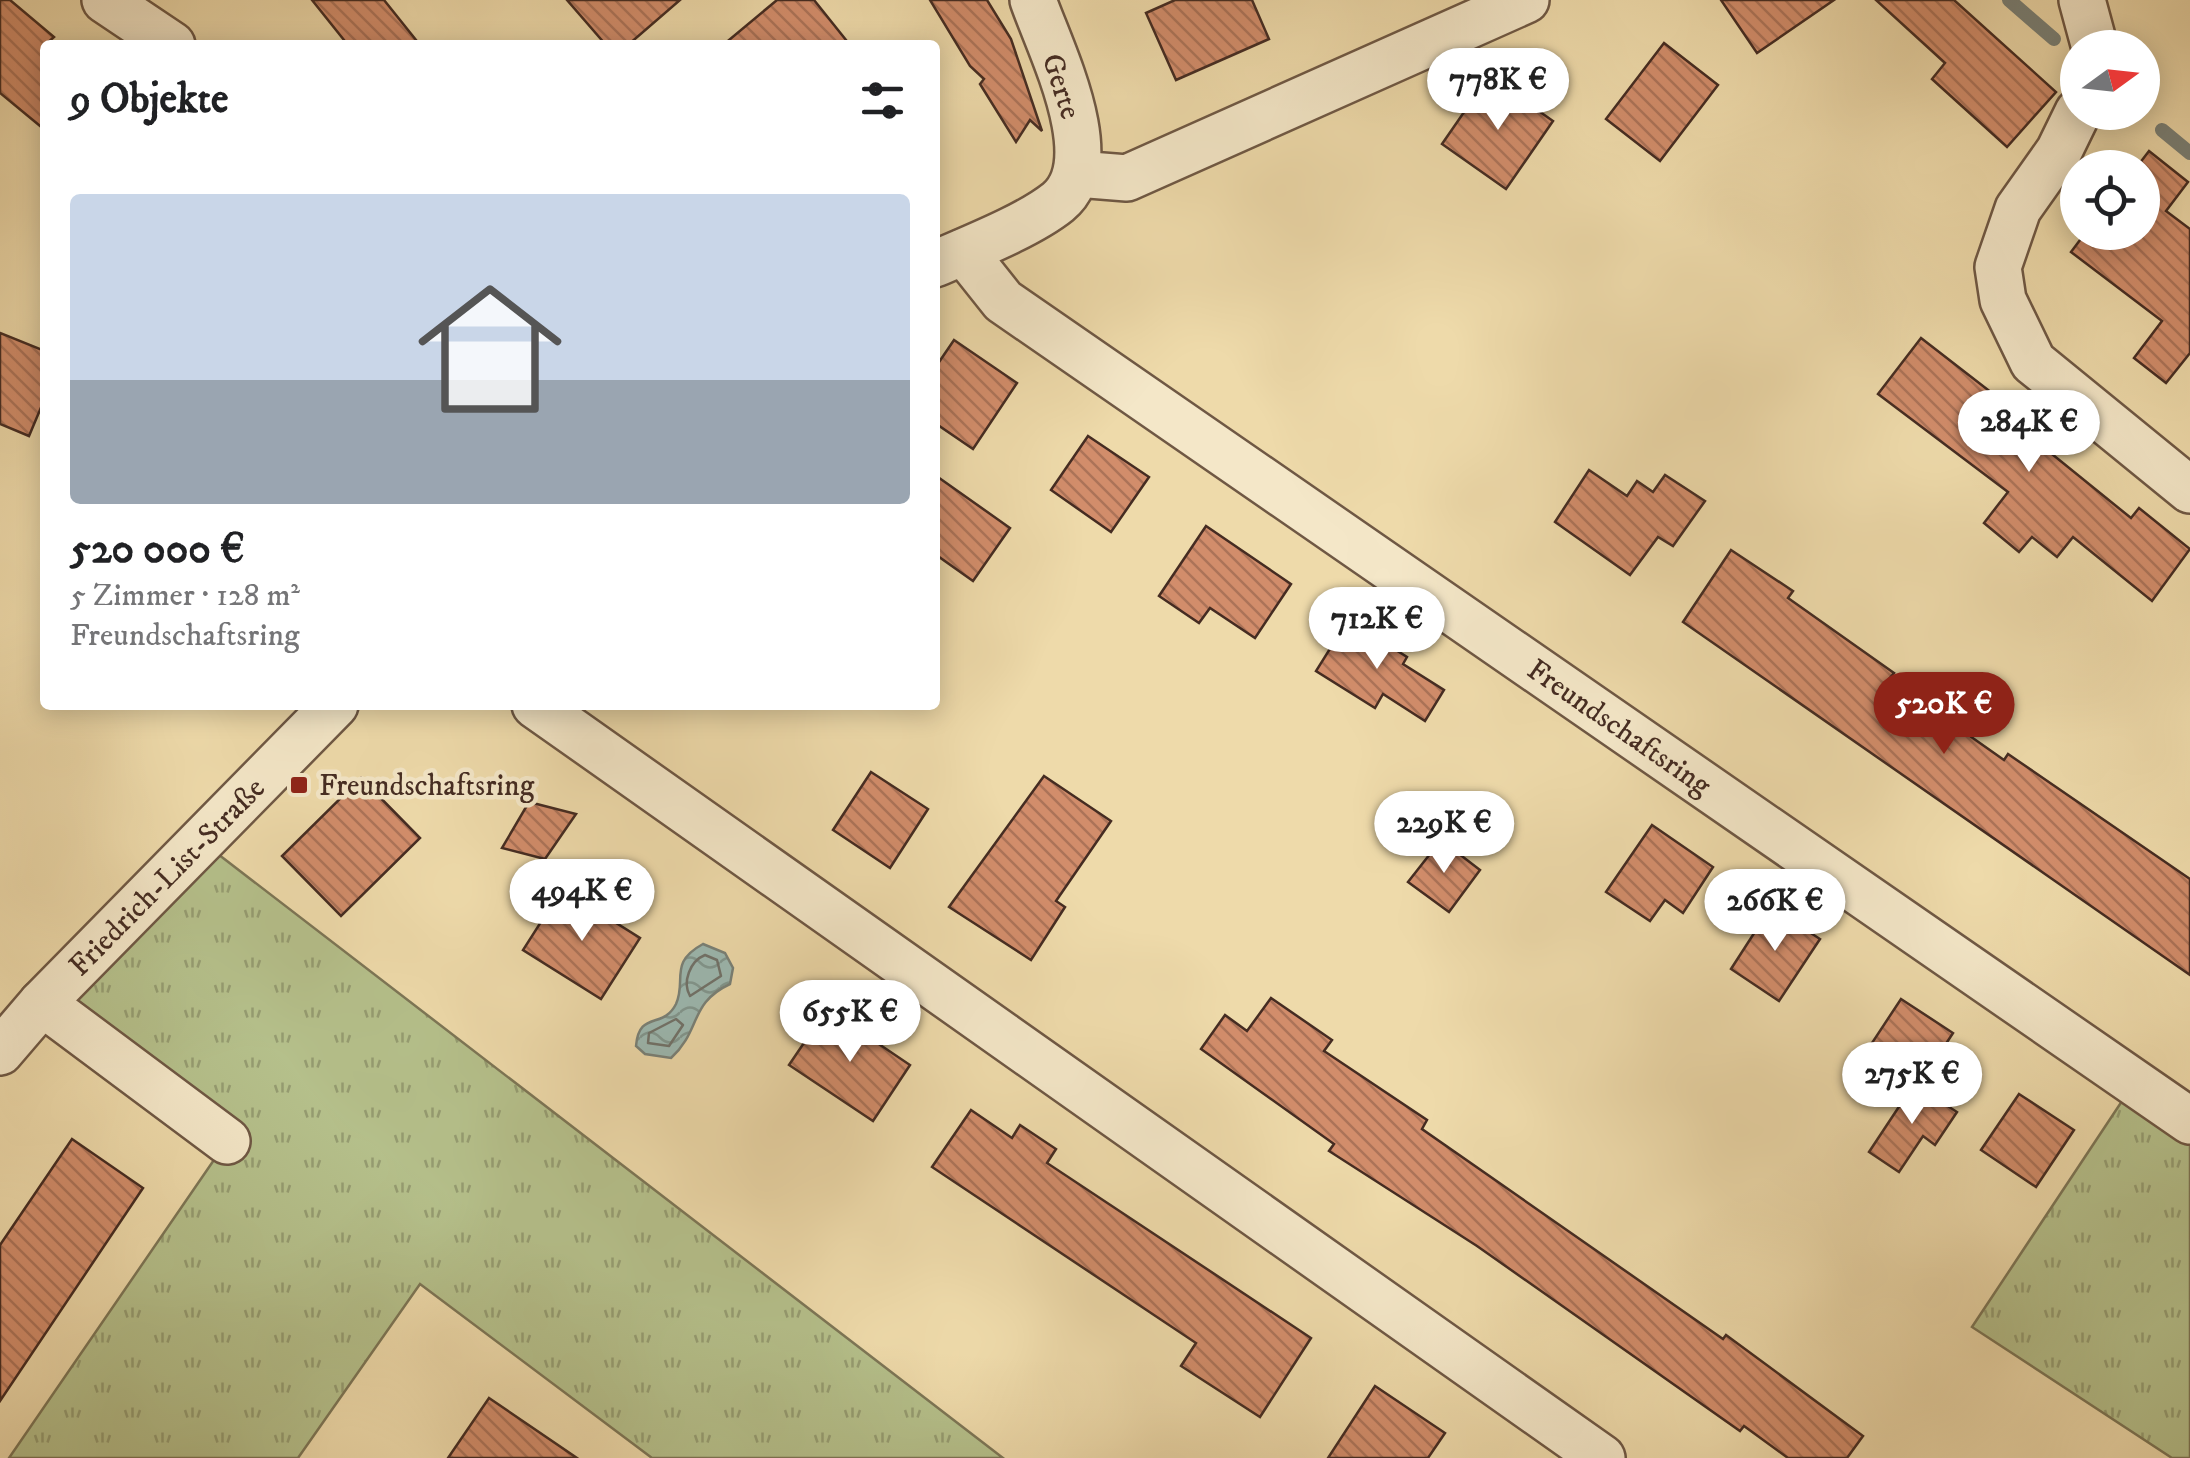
<!DOCTYPE html>
<html lang="de">
<meta charset="utf-8">
<style>
body{margin:0;font-family:"IM FELL DW Pica",serif;background:#f6f6f6;color:#202124;height:100vh;display:flex;flex-direction:column;font-size:38px;white-space:nowrap}
*{box-sizing:border-box;margin:0}
p{font-size:32px;color:#757577}
.icon{flex:none;width:55px;height:55px;fill:none;stroke:currentColor;stroke-width:2;stroke-linecap:round;stroke-linejoin:round}
.map{position:relative;flex:1;overflow:hidden}
.sheet{position:absolute;left:40px;top:40px;width:900px;height:670px;display:flex;flex-direction:column;background:#fff;border-radius:10px;box-shadow:0 5px 25px #0003}
.sheet>*{flex:none}
.needle{width:65px;rotate:75deg}
.buttons{position:absolute;left:2060px;top:30px;display:grid;gap:20px}
.buttons a{display:grid;place-items:center;width:100px;height:100px;border-radius:50%;background:#fff;box-shadow:0 5px 25px #0003;font-size:50px}
.price{position:absolute;translate:-50% -85px;padding:0 22px;border-radius:35px;background:#fff;color:#222;font-size:32px;line-height:65px;filter:drop-shadow(0 2px 5px #0008)}
.price::after{content:'';position:absolute;left:50%;top:60px;width:30px;height:22px;margin-left:-15px;background:inherit;clip-path:polygon(0 0,100% 0,50% 100%)}
.price.selected{background:#8f2418;color:#fff}
ul{padding:0;list-style:none}
li{display:grid;align-content:center;gap:20px;height:530px;padding:0 30px}
li+li{border-top:2px solid #e0e0e0}
li span{display:grid;place-items:center;height:310px;border-radius:10px;color:#555}
li>.icon{margin-inline-start:auto}
span .icon{width:180px;height:180px;fill:#fffc;stroke-width:1}
li b{font-size:42px}
h2{display:flex;justify-content:space-between;align-items:center;height:120px;padding:0 30px;font-size:42px}
.map>svg:first-child{display:block}
</style>
<div class="map">
<svg width="2190" height="1458" viewBox="0 0 2190 1458">
<defs>
<pattern id="grass-tufts" width="24" height="20" patternUnits="userSpaceOnUse" patternTransform="scale(2.5)"><rect width="24" height="20" fill="#b5c08b"/><path d="M3 7l-1-3M5 7V3M7 7l1-3M15 17l-1-3M17 17v-4M19 17l1-3" fill="none" stroke="#959c71"/></pattern>
<pattern id="water-waves" width="16" height="10" patternUnits="userSpaceOnUse" patternTransform="scale(2.5)"><rect width="16" height="10" fill="#9cb9b2"/><path d="M0 5q4-4 8 0t8 0" fill="none" stroke="#819790"/></pattern>
<pattern id="building-back-hatch" width="6" height="6" patternUnits="userSpaceOnUse" patternTransform="scale(2.5)"><rect width="6" height="6" fill="#d28d6b"/><path d="M-1 5l2 2M0 0l6 6M5-1l2 2" fill="none" stroke="#ac7358"/></pattern>
</defs>
<rect width="100%" height="100%" fill="#eedaaa"/>
<filter id="stains"><feTurbulence type="fractalNoise" baseFrequency=".002" numOctaves="4"/><feColorMatrix values="0 0 0 0 .2 0 0 0 0 .09 0 0 0 0 .02 0 0 0 .5 -.17"/></filter>
<radialGradient id="worn" r=".72"><stop offset=".6" stop-color="#630" stop-opacity="0"/><stop offset="1" stop-color="#630" stop-opacity=".3"/></radialGradient>
<g fill="url(#grass-tufts)" stroke="#7d7656" stroke-width="2.5">
<path d="M201 841 1003 1458H652L420 1284 298 1458H9L227 1141 42 1003Z"/>
<path d="M2134 1083 2190 1121V1458H2172L1972 1327Z"/>
</g>
<path fill="url(#water-waves)" stroke="#798178" stroke-width="2.5" d="M703 944 725 953 733 968 730 984C689 1003 701 1031 671 1058L645 1054 636 1046C639 1010 663 1030 676 1004 687 980 668 963 703 944Z"/>
<g fill="none" stroke-linecap="round" stroke-linejoin="round">
<g stroke="#70726a" stroke-width="2.5">
<path d="M705 955 717 960 721 976 690 996C682 982 690 961 705 955Z"/>
<path d="M676 1019 683 1025 669 1046 648 1043 649 1033Z"/>
</g>
<g stroke="#798178" stroke-width="14">
<path d="M2009 0 2054 39"/>
<path d="M2162 130 2190 153"/>
</g>
</g>
<g fill="url(#building-back-hatch)" stroke="#452c22" stroke-width="2.5">
<path d="M0 0H10L54 37 45 45V130L0 93Z"/>
<path d="M312 0H384L420 45H348Z"/>
<path d="M567 0H680L628 45H606Z"/>
<path d="M777 0H814L850 45H723Z"/>
<path d="M930 0H987L1011 39 1042 131 1030 120 1016 142 980 84 984 79 970 66Z"/>
<path d="M1175 0H1252L1269 39 1176 80 1146 13Z"/>
<path d="M1721 0H1834L1757 53Z"/>
<path d="M1876 0H1954L2056 92 2007 147 1932 79 1945 63Z"/>
<path d="M1664 43 1718 85 1660 161 1606 119Z"/>
<path d="M1489 76 1553 121 1506 189 1442 144Z"/>
<path d="M2149 151 2188 182 2166 211 2190 229V353L2166 383 2134 358 2162 321 2071 252 2086 232H2142V168H2136Z"/>
<path d="M0 333 45 351V398L29 436 0 424Z"/>
<path d="M1921 338 2001 400 1995 408 2131 518 2139 508 2190 549 2152 601 2073 537 2057 557 2032 537 2019 552 1984 523 2008 492 1878 394Z"/>
<path d="M954 340 1017 383 973 449 935 423V368Z"/>
<path d="M1088 436 1149 477 1111 532 1051 490Z"/>
<path d="M1589 470 1627 496 1637 481 1653 492 1665 475 1705 501 1673 546 1658 537 1630 575 1555 522Z"/>
<path d="M935 475 1010 528 973 581 935 554Z"/>
<path d="M1206 526 1291 584 1255 638 1210 608 1199 623 1159 596Z"/>
<path d="M1731 550 1793 591 1788 598 1894 673 1889 679 2004 760 2008 754 2190 879V975L1683 622Z"/>
<path d="M1348 620 1407 657 1403 664 1444 690 1425 721 1383 694 1375 708 1316 671Z"/>
<path d="M871 772 928 809 890 868 833 830Z"/>
<path d="M1044 776 1111 821 1056 901 1065 907 1031 960 949 907Z"/>
<path d="M361 778 420 838 341 916 282 856Z"/>
<path d="M529 802 576 814 545 859 502 848Z"/>
<path d="M1652 825 1713 867 1683 913 1665 900 1650 921 1606 892Z"/>
<path d="M1441 840 1480 870 1449 912 1408 882Z"/>
<path d="M562 889 640 938 601 999 523 950Z"/>
<path d="M1771 907 1820 939 1779 1001 1731 969Z"/>
<path d="M1271 998 1332 1040 1324 1051 1427 1120 1422 1129 1723 1339 1726 1335 1863 1436 1847 1458H1788L1744 1426 1740 1431 1477 1246 1329 1151 1334 1144 1201 1049 1225 1015 1247 1031Z"/>
<path d="M1901 999 1953 1033 1919 1085 1866 1052Z"/>
<path d="M827 1009 910 1065 873 1121 789 1065Z"/>
<path d="M1914 1084 1957 1112 1935 1145 1923 1136 1899 1172 1869 1152Z"/>
<path d="M2019 1094 2074 1130 2036 1187 1981 1150Z"/>
<path d="M971 1110 1012 1138 1020 1125 1056 1149 1047 1163 1311 1338 1260 1417 1181 1366 1196 1343 932 1167Z"/>
<path d="M72 1139 143 1188 0 1401V1245Z"/>
<path d="M1375 1386 1445 1433 1428 1458H1328Z"/>
<path d="M489 1398 577 1458H448Z"/>
</g>
<g fill="none" stroke-linecap="round" stroke-linejoin="round">
<defs>
<g id="minor">
<path d="M105 0 172 45"/>
<path d="M2082 0 2095 48"/>
<path d="M2078 112 2059 151 2018 209 1998 267 2003 300 2033 362 2190 490"/>
<path d="M1077 174 1127 178 1526 0"/>
<path id="s1" d="M964 252 1003 301 2190 1121"/>
<path d="M935 264C971 248 1028 226 1058 202 1108 161 1050 49 1033 0"/>
<path d="M535 705 1602 1458"/>
<path d="M42 1003 227 1141"/>
<path id="s2" d="M0 1052 42 1003 335 705"/>
</g>
</defs>
<use href="#minor" stroke="#6f5844" stroke-width="50"/>
<use href="#minor" stroke="#f4e7c8" stroke-width="45"/>
</g>
<rect fill="#8f2418" stroke="#f4e7c8" stroke-width="4" x="289" y="775" width="20" height="20" rx="5"/>
<g text-anchor="middle" stroke-width="9" stroke-linejoin="round" paint-order="stroke">
<g font-size="30" fill="#452c22" stroke="#f4e7c8">
<text transform="translate(1062 86) rotate(72)" y="10">Gerte</text>
<text dy="10" stroke="none"><textPath href="#s1" startOffset="812">Freundschaftsring</textPath></text>
<text dy="10" stroke="none"><textPath href="#s2" startOffset="242">Friedrich-List-Straße</textPath></text>
</g>
<g font-size="30" fill="#452c22" stroke="#f4e7c8" text-anchor="start">
<text x="319" y="795">Freundschaftsring</text>
</g>
</g>
<rect width="100%" height="100%" filter="url(#stains)"/>
<rect width="100%" height="100%" fill="url(#worn)"/>
</svg>
<div class="buttons">
<a><svg class="needle" viewBox="-14 -14 28 28"><path d="M0-13l5 13h-10z" fill="#e53935"/><path d="M0 13l5-13h-10z" fill="#757577"/></svg></a>
<a><svg class="icon" aria-label="locate" viewBox="0 0 24 24"><circle cx="12" cy="12" r="6"/><path d="M12 2v4M12 18v4M2 12h4M18 12h4"/></svg></a>
</div>
<b class="price" style="left:1498px;top:133px">778K €</b>
<b class="price" style="left:2029px;top:475px">284K €</b>
<b class="price" style="left:1377px;top:672px">712K €</b>
<b class="price selected" style="left:1944px;top:757px">520K €</b>
<b class="price" style="left:1444px;top:876px">229K €</b>
<b class="price" style="left:582px;top:944px">494K €</b>
<b class="price" style="left:1775px;top:954px">266K €</b>
<b class="price" style="left:850px;top:1065px">655K €</b>
<b class="price" style="left:1912px;top:1127px">275K €</b>
<section class="sheet">
<h2>9 Objekte<svg class="icon" aria-label="filters" viewBox="0 0 24 24"><path d="M4 7h16M4 17h16"/><circle cx="9" cy="7" r="2"/><circle cx="15" cy="17" r="2"/></svg></h2>
<ul>
<li><span style="background:linear-gradient(#c9d6e8 60%,#9aa5b1 0)"><svg class="icon" aria-label="home" viewBox="0 0 24 24"><path d="M3 11l9-7 9 7M6 9v11h12V9"/></svg></span><div><b>520 000 €</b><p>5 Zimmer · 128 m²</p><p>Freundschaftsring</p></div></li>
</ul>
</section>
</div>
